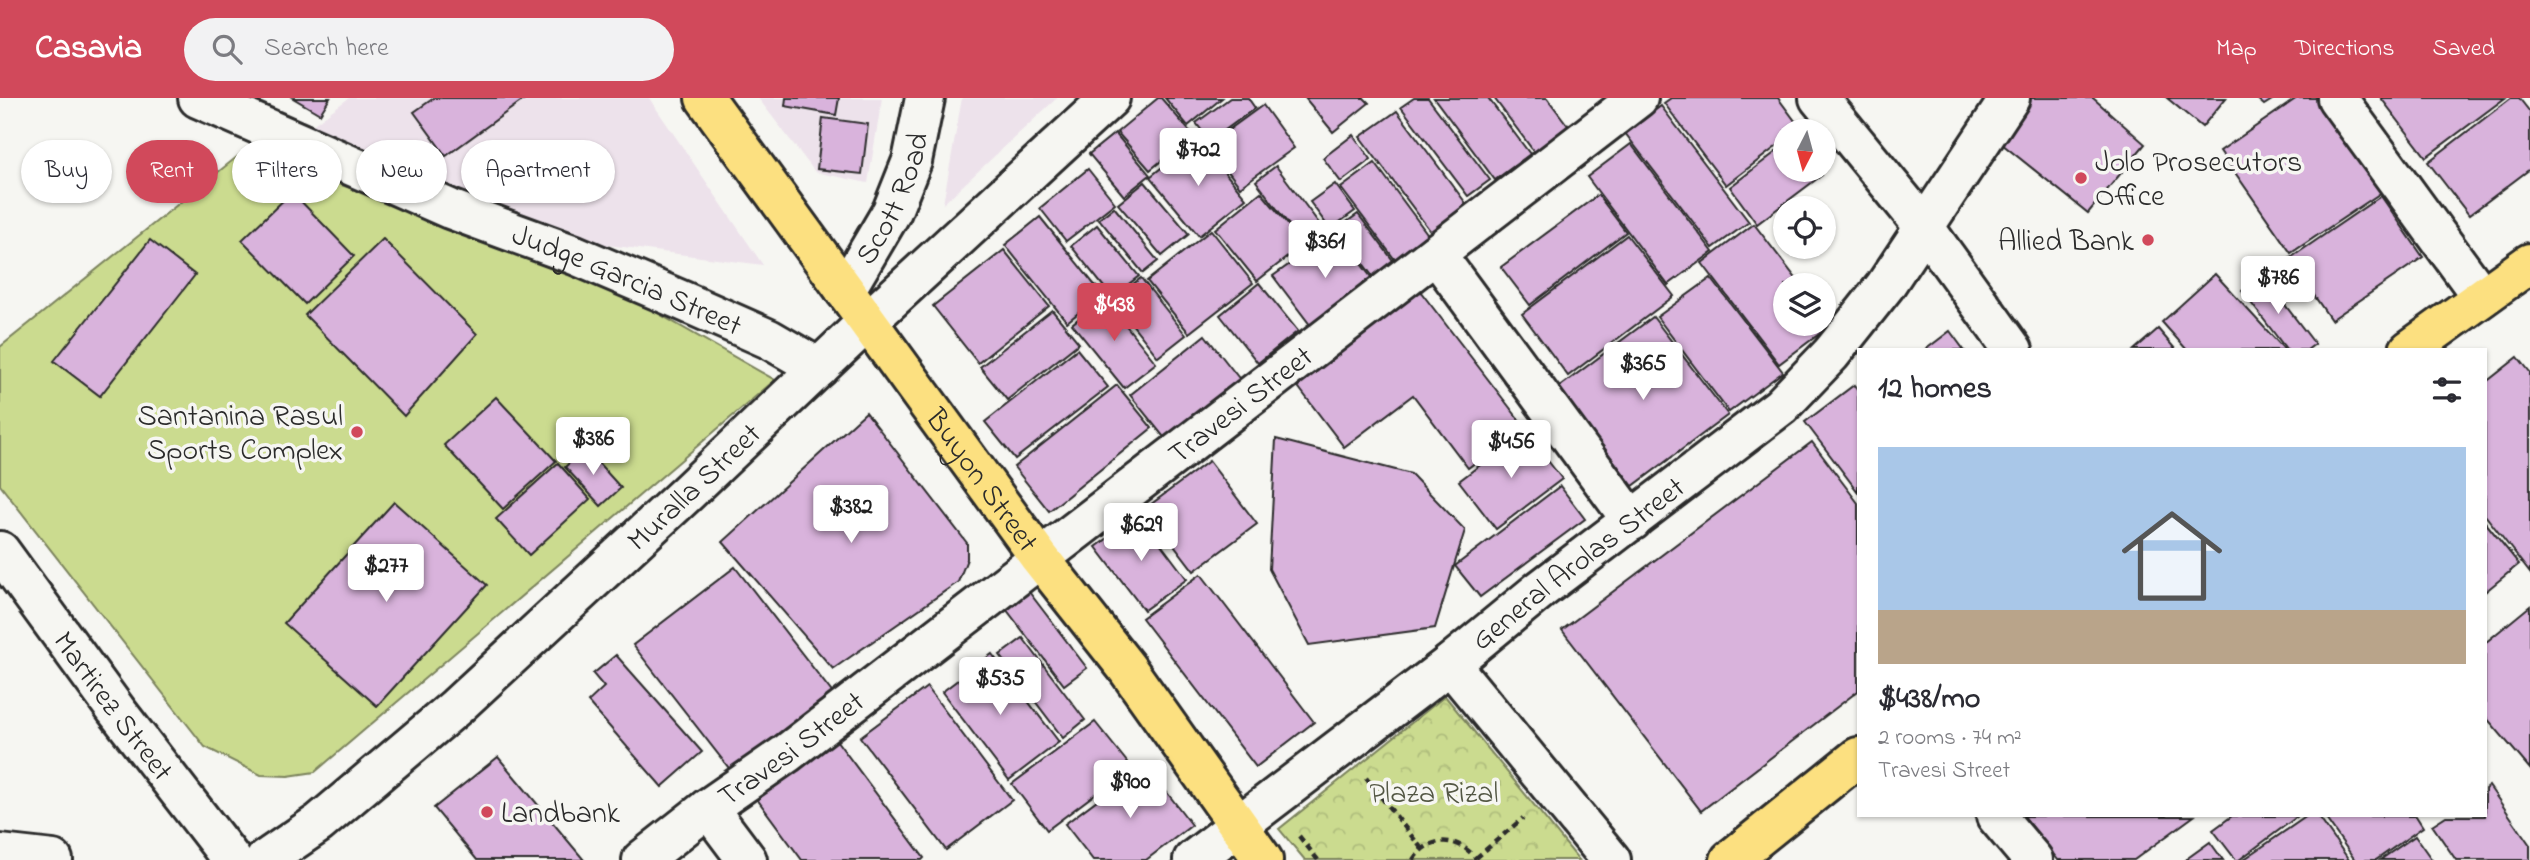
<!DOCTYPE html>
<meta charset="utf-8">
<style>
body{margin:0;font-family:"Indie Flower",sans-serif;background:#f2f2f3;color:#2b2b33;height:100vh;display:flex;flex-direction:column;font-size:26px;white-space:nowrap}
*{box-sizing:border-box;margin:0}
p{font-size:23px;color:#7c7c81}
.icon{flex:none;width:38px;height:38px;fill:none;stroke:currentColor;stroke-width:2;stroke-linecap:round;stroke-linejoin:round}
.map{position:relative;flex:1;overflow:hidden}
.side{position:absolute;left:1857px;top:250px;width:630px;height:469px;display:flex;flex-direction:column;background:#fff;border-radius:0px;box-shadow:0 2px 5px #0004}
.side>*{flex:none}
.top-card{position:absolute;left:21px;top:42px;width:665px;height:63px;display:flex;gap:14px}
.needle{width:46px;rotate:186deg}
.fabs{position:absolute;left:1773px;top:21px;display:grid;gap:14px}
.fabs a{display:grid;place-items:center;width:63px;height:63px;border-radius:50%;background:#fff;box-shadow:0 2px 5px #0004;font-size:35px}
.price{position:absolute;translate:-50% -60px;padding:0 16px;border-radius:7px;background:#fff;color:#222;font-size:23px;line-height:46px;filter:drop-shadow(0 2px 4px #0008)}
.price::after{content:'';position:absolute;left:50%;top:42px;width:21px;height:16px;margin-left:-10px;background:inherit;clip-path:polygon(0 0,100% 0,50% 100%)}
.price.active{background:#d1495b;color:#fff}
ul{padding:0;list-style:none}
li{display:grid;align-content:center;gap:14px;height:371px;padding:0 21px}
li+li{border-top:2px solid #e1e1e2}
li span{display:grid;place-items:center;height:217px;border-radius:0px;color:#555}
li>.icon{margin-inline-start:auto}
span .icon{width:126px;height:126px;fill:#fffc;stroke-width:1}
li b{font-size:30px}
h2{display:flex;justify-content:space-between;align-items:center;height:84px;padding:0 21px;font-size:30px}
.pill{padding:0 24px;border-radius:32px;background:#fff;box-shadow:0 2px 5px #0004;font-size:24px;line-height:63px}
.pill.active{background:#d1495b;color:#fff}
header{display:flex;align-items:center;gap:42px;box-sizing:border-box;height:98px;padding:0 35px;background:#d1495b;color:#fff}
header strong{font-size:33px}
nav{display:flex;gap:38px;margin-inline-start:auto;font-size:24px}
.search{width:490px;height:63px;background:#f2f2f3;display:flex;align-items:center;gap:18px;box-sizing:border-box;padding:0 24px;border-radius:38px;color:#7c7c81;font-size:26px}
.map>svg:first-child{display:block}
</style>
<header>
<strong>Casavia</strong>
<div class="search"><svg class="icon" aria-label="search" viewBox="0 0 24 24"><circle cx="10" cy="10" r="6"/><path d="M15 15l6 6"/></svg>Search here</div>
<nav><a>Map</a><a>Directions</a><a>Saved</a></nav>
</header>
<div class="map">
<svg width="2530" height="762" viewBox="0 0 2530 762">
<defs>
<pattern id="park-crowns" width="20" height="18" patternUnits="userSpaceOnUse" patternTransform="scale(1.75)"><rect width="20" height="18" fill="#cbdb8f"/><path d="M2 6a3 3 0 1 1 6 0M12 15a3 3 0 1 1 6 0" fill="none" stroke="#aebc7c"/></pattern>
</defs>
<rect width="100%" height="100%" fill="#f6f6f2"/>
<filter id="ink" filterUnits="userSpaceOnUse"><feTurbulence type="fractalNoise" baseFrequency=".0143" numOctaves="2"/><feDisplacementMap in="SourceGraphic" scale="14" xChannelSelector="R" yChannelSelector="G"/><feConvolveMatrix kernelMatrix="1 2 1 2 8 2 1 2 1" color-interpolation-filters="sRGB"/></filter>
<g filter="url(#ink)">
<g fill="#ede2eb">
<path d="M349 0H649L763 167 569 142 303 34Z"/>
<path d="M758 0H882L868 85 815 74Z"/>
<path d="M962 0H1057L943 106Z"/>
</g>
<path fill="url(#park-crowns)" stroke="#7b835d" stroke-width="2" d="M1445 598 1579 762H1305L1279 731Z"/>
<path fill="#cbdb8f" stroke="#7b835d" stroke-width="2" d="M243 54 566 163 775 282 315 674 288 678 261 677 205 649 0 387V249Z"/>
<g fill="#d9b3dc" stroke="#2b2b2b" stroke-width="2">
<path d="M293 0H330L320 16Z"/>
<path d="M434 0H526L446 58 414 14Z"/>
<path d="M786 0H839L836 17 785 8Z"/>
<path d="M1158 0H1161L1193 37 1150 72 1117 34Z"/>
<path d="M1165 0H1222L1188 28Z"/>
<path d="M1230 0H1248L1255 10 1210 43 1196 25Z"/>
<path d="M1305 0H1364L1369 5 1333 34Z"/>
<path d="M1414 0H1428L1490 82 1468 98 1401 9Z"/>
<path d="M1434 0H1488L1530 56 1495 82Z"/>
<path d="M1494 0H1547L1572 33 1538 59Z"/>
<path d="M1671 0H1778L1801 31 1797 33H1785V42L1726 87 1664 5Z"/>
<path d="M2029 0H2093L2145 46 2088 115 2002 46Z"/>
<path d="M2167 0H2226L2202 29Z"/>
<path d="M2256 0H2275L2264 7Z"/>
<path d="M2297 0H2317L2382 94 2291 155 2220 53Z"/>
<path d="M2381 0H2505L2426 59Z"/>
<path d="M2511 0H2519L2530 14V71L2469 117 2428 64Z"/>
<path d="M1263 7 1294 50 1240 89 1208 47Z"/>
<path d="M1661 8 1749 124 1713 150 1625 35Z"/>
<path d="M1397 13 1471 112 1435 139 1360 39Z"/>
<path d="M823 20 868 26 862 76 817 71Z"/>
<path d="M1115 35 1150 77 1124 98 1089 56Z"/>
<path d="M1353 37 1371 61 1341 84 1323 60Z"/>
<path d="M1197 41 1246 100 1199 138 1150 79Z"/>
<path d="M1631 46 1713 154 1668 187 1587 79Z"/>
<path d="M1785 47V72H1818L1822 77 1757 126 1730 89Z"/>
<path d="M1375 65 1432 142 1399 167 1341 90Z"/>
<path d="M1276 68 1321 128 1301 143 1256 83Z"/>
<path d="M1088 71 1115 105 1066 143 1040 110Z"/>
<path d="M1145 84 1189 136 1162 158 1118 106Z"/>
<path d="M1335 86 1355 113 1330 131 1310 104Z"/>
<path d="M292 94 354 158 305 206 242 142Z"/>
<path d="M1261 94 1304 146 1257 183 1215 131Z"/>
<path d="M1598 97 1626 134 1530 207 1501 169Z"/>
<path d="M2381 98 2423 159 2331 222 2289 161Z"/>
<path d="M1114 109 1158 163 1143 175 1099 121Z"/>
<path d="M1358 116 1398 169 1377 184 1337 131Z"/>
<path d="M1040 119 1102 196 1067 224 1005 147Z"/>
<path d="M1754 126 1801 187H1785V226H1824V217L1831 227 1779 266 1702 165Z"/>
<path d="M1097 127 1139 178 1112 199 1071 148Z"/>
<path d="M1211 132 1253 185 1189 235 1147 183Z"/>
<path d="M1336 133 1377 187 1314 232 1273 178Z"/>
<path d="M1627 137 1674 198 1568 278 1522 216Z"/>
<path d="M383 141 477 236 404 318 305 217Z"/>
<path d="M150 142 195 177 100 298 54 263Z"/>
<path d="M1004 152 1049 208 978 265 933 208Z"/>
<path d="M2215 176 2285 252H2187L2162 224Z"/>
<path d="M2262 177 2315 246 2307 252H2287L2242 193Z"/>
<path d="M1141 180 1186 237 1158 259 1113 202Z"/>
<path d="M1711 180 1783 274 1729 314 1657 219Z"/>
<path d="M1259 185 1298 233 1258 265 1220 217Z"/>
<path d="M1417 189 1524 328 1468 370 1413 297 1344 349 1293 282Z"/>
<path d="M1104 200 1156 265 1124 290 1072 226Z"/>
<path d="M1052 212 1079 245 1007 302 980 269Z"/>
<path d="M1653 219 1728 317 1633 388 1558 290Z"/>
<path d="M2158 231 2176 252H2134Z"/>
<path d="M1950 233 1964 252H1925Z"/>
<path d="M1205 237 1249 293 1175 353 1130 297Z"/>
<path d="M1077 251 1108 289 1015 361 985 324Z"/>
<path d="M2518 259 2530 274V475L2485 417V285Z"/>
<path d="M1117 287 1152 330 1049 413 1014 369Z"/>
<path d="M1854 287 1858 292V394L1805 324Z"/>
<path d="M496 299 556 363 503 411 444 347Z"/>
<path d="M866 314 967 445V461L958 484 833 571 723 444Z"/>
<path d="M1525 333 1562 381 1496 431 1459 383Z"/>
<path d="M1276 341 1411 376 1465 432 1435 530 1309 547 1269 471Z"/>
<path d="M1812 344 1858 405V593L1701 713 1562 532Z"/>
<path d="M585 350 621 390 601 408 565 369Z"/>
<path d="M1209 363 1257 426 1194 473 1146 410Z"/>
<path d="M558 365 590 401 529 457 496 421Z"/>
<path d="M1560 388 1585 421 1480 499 1455 468Z"/>
<path d="M394 404 487 487 377 608 284 525Z"/>
<path d="M1139 417 1187 481 1144 512 1096 449Z"/>
<path d="M2485 424 2519 466 2485 494Z"/>
<path d="M735 469 841 606 739 683 633 547Z"/>
<path d="M1201 476 1314 624 1256 669 1142 520Z"/>
<path d="M1026 490 1087 570 1064 587 1003 507Z"/>
<path d="M2530 508V671L2485 618V545Z"/>
<path d="M1023 540 1085 622 1063 640 1000 557Z"/>
<path d="M992 556 1059 644 1009 682 942 594Z"/>
<path d="M616 557 702 654 662 689 588 604 604 589 593 576Z"/>
<path d="M927 589 1012 702 946 752 860 639Z"/>
<path d="M1095 624 1131 669 1047 732 1012 686Z"/>
<path d="M834 639 924 760 922 762H802L754 697Z"/>
<path d="M498 659 584 762H477L434 710Z"/>
<path d="M1145 666 1192 727 1146 762H1093L1065 726Z"/>
<path d="M2489 688 2530 747V762H2456L2432 727 2446 718H2485V691Z"/>
<path d="M2024 718H2194L2134 762H2058Z"/>
<path d="M2232 718H2298L2239 762H2236L2213 732Z"/>
<path d="M2307 718H2318L2349 762H2243Z"/>
<path d="M2324 718H2416L2423 729 2376 762H2355Z"/>
<path d="M2415 738 2432 762H2380Z"/>
<path d="M2210 744 2223 762H2185Z"/>
</g>
<g fill="none" stroke-linecap="round" stroke-linejoin="round">
<defs>
<g id="minor">
<path id="s1" d="M198 0 450 111 575 157 683 203 769 241 819 270"/>
<path d="M1819 0 1925 130 2013 252"/>
<path d="M2337 0 2482 199"/>
<path d="M1436 156 1632 423"/>
<path id="s2" d="M845 193 892 113 912 63 925 0"/>
<path id="s3" d="M0 453 116 612 232 762"/>
<path d="M1450 566 1611 762"/>
<path d="M708 710 747 762"/>
<path d="M1996 718 2033 762"/>
<path d="M0 756 53 762"/>
<path id="s4" d="M265 762 319 725 456 609 686 396 867 224 1110 0"/>
<path id="s5" d="M642 762 708 710 786 656 1638 0"/>
<path id="s6" d="M1193 762 1450 566 1540 492 1781 308 1831 256 1885 188 2010 0"/>
</g>
<g id="major">
<path id="s7" d="M705 0 1039 459 1126 569 1263 762"/>
<path d="M2409 252 2530 165"/>
<path d="M1730 762 1858 659"/>
</g>
</defs>
<use href="#minor" stroke="#2b2b2b" stroke-width="44"/>
<use href="#major" stroke="#2b2b2b" stroke-width="44"/>
<g stroke="#2b2b2b" stroke-width="4.5" stroke-dasharray="7 5" stroke-linecap="butt">
<path d="M1366 680 1422 751"/>
<path d="M1299 738 1318 762"/>
<path d="M1476 760 1523 720"/>
<path d="M1413 762C1429 737 1459 738 1476 761"/>
</g>
<use href="#minor" stroke="#f6f6f2" stroke-width="38"/>
<use href="#major" stroke="#fce080" stroke-width="38"/>
</g>
</g>
<g fill="#d1495b" stroke="#f6f6f2" stroke-width="2.5">
<circle cx="2081" cy="80" r="7"/>
<circle cx="2148" cy="142" r="7"/>
<circle cx="357" cy="334" r="7"/>
<circle cx="487" cy="714" r="7"/>
</g>
<g text-anchor="middle" stroke-width="7" stroke-linejoin="round" paint-order="stroke">
<g font-size="30" fill="#2b2b2b" stroke="#f6f6f2" text-anchor="start">
<text x="2095" y="73">Jolo Prosecutors<tspan x="2095" dy="34">Office</tspan></text>
<text x="2134" y="152" text-anchor="end">Allied Bank</text>
<text x="343" y="327" text-anchor="end">Santanina Rasul<tspan x="343" dy="34">Sports Complex</tspan></text>
<text x="501" y="724">Landbank</text>
</g>
<g font-size="30" fill="#2b2b2b" stroke="#f6f6f2">
<text dy="10" stroke="none"><textPath href="#s2" startOffset="105">Scott Road</textPath></text>
<text dy="10" stroke="none"><textPath href="#s1" startOffset="466">Judge Garcia Street</textPath></text>
<text dy="10" stroke="none"><textPath href="#s5" startOffset="752">Travesi Street</textPath></text>
<text dy="10" stroke="none"><textPath href="#s7" startOffset="472">Buyon Street</textPath></text>
<text dy="10" stroke="none"><textPath href="#s4" startOffset="569">Muralla Street</textPath></text>
<text dy="10" stroke="none"><textPath href="#s6" startOffset="486">General Arolas Street</textPath></text>
<text dy="10" stroke="none"><textPath href="#s3" startOffset="192">Martirez Street</textPath></text>
<text dy="10" stroke="none"><textPath href="#s5" startOffset="186">Travesi Street</textPath></text>
</g>
<g font-size="30" fill="#535744" stroke="#f6f6f2">
<text x="1434" y="704">Plaza Rizal</text>
</g>
</g>
</svg>
<div class="fabs">
<a><svg class="needle" viewBox="-14 -14 28 28"><path d="M0-13l5 13h-10z" fill="#e53935"/><path d="M0 13l5-13h-10z" fill="#7c7c81"/></svg></a>
<a><svg class="icon" aria-label="locate" viewBox="0 0 24 24"><circle cx="12" cy="12" r="6"/><path d="M12 2v4M12 18v4M2 12h4M18 12h4"/></svg></a>
<a><svg class="icon" aria-label="layers" viewBox="0 0 24 24"><path d="M12 4l9 5-9 5-9-5zM3 14l9 5 9-5"/></svg></a>
</div>
<b class="price" style="left:1198px;top:90px">$702</b>
<b class="price" style="left:1325px;top:182px">$361</b>
<b class="price" style="left:2278px;top:218px">$786</b>
<b class="price active" style="left:1114px;top:245px">$438</b>
<b class="price" style="left:1643px;top:304px">$365</b>
<b class="price" style="left:593px;top:379px">$386</b>
<b class="price" style="left:1511px;top:382px">$456</b>
<b class="price" style="left:851px;top:447px">$382</b>
<b class="price" style="left:1141px;top:465px">$629</b>
<b class="price" style="left:386px;top:506px">$277</b>
<b class="price" style="left:1000px;top:619px">$535</b>
<b class="price" style="left:1130px;top:722px">$900</b>
<div class="top-card">
<a class="pill">Buy</a>
<a class="pill active">Rent</a>
<a class="pill">Filters</a>
<a class="pill">New</a>
<a class="pill">Apartment</a>
</div>
<section class="side">
<h2>12 homes<svg class="icon" aria-label="filters" viewBox="0 0 24 24"><path d="M4 7h16M4 17h16"/><circle cx="9" cy="7" r="2"/><circle cx="15" cy="17" r="2"/></svg></h2>
<ul>
<li><span style="background:linear-gradient(#a9c7e8 75%,#b9a48a 0)"><svg class="icon" aria-label="home" viewBox="0 0 24 24"><path d="M3 11l9-7 9 7M6 9v11h12V9"/></svg></span><div><b>$438/mo</b><p>2 rooms · 74 m²</p><p>Travesi Street</p></div></li>
</ul>
</section>
</div>
